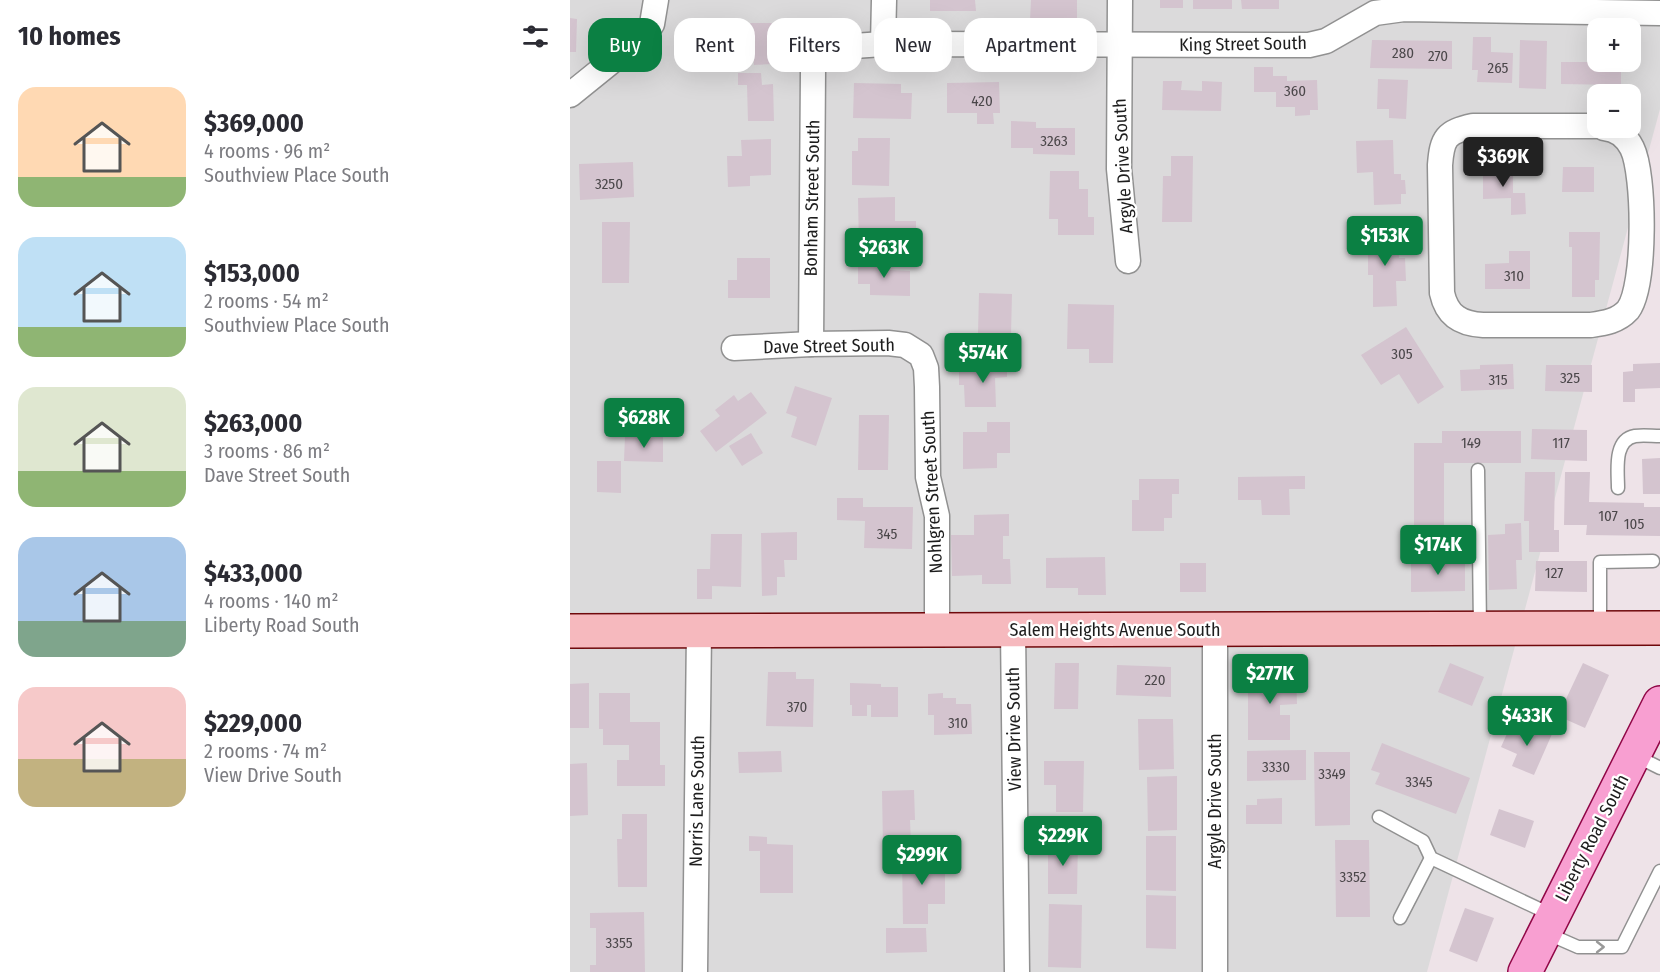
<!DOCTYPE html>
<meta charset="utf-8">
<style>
body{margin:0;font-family:"Fira Sans Condensed",sans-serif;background:#f2f2f3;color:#2b2b33;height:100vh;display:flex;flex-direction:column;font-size:22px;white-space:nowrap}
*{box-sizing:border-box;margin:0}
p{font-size:20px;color:#7c7c81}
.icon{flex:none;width:33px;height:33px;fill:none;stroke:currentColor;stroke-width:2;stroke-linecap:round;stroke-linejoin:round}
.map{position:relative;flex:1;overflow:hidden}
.drawer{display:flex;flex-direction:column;background:#fff;width:570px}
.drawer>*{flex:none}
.guide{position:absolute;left:18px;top:18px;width:570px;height:54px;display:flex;gap:12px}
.tools{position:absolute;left:1017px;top:18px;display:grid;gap:12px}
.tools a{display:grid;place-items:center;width:54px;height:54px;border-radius:12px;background:#fff;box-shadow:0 6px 24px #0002;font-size:30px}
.price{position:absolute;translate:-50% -51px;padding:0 14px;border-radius:6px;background:#0b8043;color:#fff;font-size:20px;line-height:39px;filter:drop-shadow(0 2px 3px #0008)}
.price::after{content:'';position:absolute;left:50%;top:36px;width:18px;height:14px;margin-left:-9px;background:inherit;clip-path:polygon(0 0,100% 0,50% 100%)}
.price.current{background:#222;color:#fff}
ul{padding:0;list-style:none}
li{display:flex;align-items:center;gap:18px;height:150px;padding:0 18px}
li span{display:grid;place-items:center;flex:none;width:168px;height:120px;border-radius:18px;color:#555}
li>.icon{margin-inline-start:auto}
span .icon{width:72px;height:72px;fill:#fffc;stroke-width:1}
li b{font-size:26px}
h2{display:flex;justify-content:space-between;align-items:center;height:72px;padding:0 18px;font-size:26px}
.tag{padding:0 21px;border-radius:18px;background:#fff;box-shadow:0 6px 24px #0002;font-size:21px;line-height:54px}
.tag.current{background:#0b8043;color:#fff}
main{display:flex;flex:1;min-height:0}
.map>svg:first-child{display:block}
</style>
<main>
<section class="drawer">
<h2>10 homes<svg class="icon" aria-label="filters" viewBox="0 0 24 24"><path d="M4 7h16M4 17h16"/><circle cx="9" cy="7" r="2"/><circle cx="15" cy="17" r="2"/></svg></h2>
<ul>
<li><span style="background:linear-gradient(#ffd9b3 75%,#8fb573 0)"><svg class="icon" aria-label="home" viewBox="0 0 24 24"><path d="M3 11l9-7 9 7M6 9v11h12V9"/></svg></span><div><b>$369,000</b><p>4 rooms · 96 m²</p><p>Southview Place South</p></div></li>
<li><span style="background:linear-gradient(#bfe0f5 75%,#8fb573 0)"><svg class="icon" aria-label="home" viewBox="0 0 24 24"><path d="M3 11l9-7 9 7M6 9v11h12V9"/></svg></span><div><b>$153,000</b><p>2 rooms · 54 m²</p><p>Southview Place South</p></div></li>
<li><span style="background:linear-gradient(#dfe7d0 70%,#8fb573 0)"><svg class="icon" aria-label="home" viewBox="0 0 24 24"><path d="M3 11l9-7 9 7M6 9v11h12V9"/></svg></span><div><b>$263,000</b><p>3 rooms · 86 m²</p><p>Dave Street South</p></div></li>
<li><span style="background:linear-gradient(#a9c7e8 70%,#7fa58c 0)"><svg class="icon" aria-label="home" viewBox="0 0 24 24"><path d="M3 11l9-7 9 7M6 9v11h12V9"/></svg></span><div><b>$433,000</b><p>4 rooms · 140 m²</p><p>Liberty Road South</p></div></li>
<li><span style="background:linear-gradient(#f6c9c9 60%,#c2b280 0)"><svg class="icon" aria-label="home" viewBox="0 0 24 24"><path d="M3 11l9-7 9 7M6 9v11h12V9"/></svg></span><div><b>$229,000</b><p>2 rooms · 74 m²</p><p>View Drive South</p></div></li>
</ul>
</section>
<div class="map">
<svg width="1090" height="972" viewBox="0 0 1090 972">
<rect width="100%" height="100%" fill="#eee3e8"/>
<path fill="#dbdadb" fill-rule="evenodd" d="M0 0H1090V109L857 972H0ZM1028 28H1060V62H1028ZM1028 94H1060V128H1028Z"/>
<g fill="#d4c4cf">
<path d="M360 0H405L406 11H360Z"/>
<path d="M461 0H507V22L460 21Z"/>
<rect x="590" y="0" width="23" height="8"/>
<rect x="623" y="0" width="39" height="9"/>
<path d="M671 0H709V9H672Z"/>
<path d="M0 18 7 19 6 52H0Z"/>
<path d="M170 23H202L203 64 184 65 183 53H171Z"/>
<path d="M903 37H921V52L943 53 942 83 907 82 908 70H902Z"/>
<path d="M802 40 882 41V69L800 68Z"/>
<path d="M950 40 977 41 976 89 949 88Z"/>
<path d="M1021 52H1028V62H1051V85L991 84V62H1021Z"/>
<path d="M684 67H703V76H717V81L747 80 748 110H740V115L725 116V107H706V92H684Z"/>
<path d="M168 73H191L192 85 203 84 204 121H178L177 85H168Z"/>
<path d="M808 79 838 80 836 119 819 118V109H807Z"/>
<path d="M593 81H612L611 90 632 91V81L652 82 651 111 592 110Z"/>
<path d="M429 82 430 113H423L424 124H407V113H377V83Z"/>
<path d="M284 83 331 84V93H342L341 119 283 118Z"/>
<path d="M441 121 466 122V128H505V155L463 154V148H441Z"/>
<path d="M288 138H320L319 186 282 185V151H288Z"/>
<path d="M201 139V175L180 176V186L158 187 157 156H172L171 140Z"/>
<path d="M823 140 824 174H831V180H835L836 194H831V204L804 205 803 172 787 173 786 141Z"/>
<path d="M601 156H623L622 222H592L593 176H601Z"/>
<path d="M63 162 64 197 10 200 9 164Z"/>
<path d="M943 167V193H955L956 214 941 215V198L913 199V168Z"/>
<path d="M993 167H1024V192H992Z"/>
<path d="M480 171H509V189H518V217H524V235H488V219H479Z"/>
<path d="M325 197V221H346V247L289 248 288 198Z"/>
<path d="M32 222H60L59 283H32Z"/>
<path d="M828 230 829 258H835L836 281H826L827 306 803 307V275H798V231Z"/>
<path d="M999 232H1030L1029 280H1025V297H1002V247H999Z"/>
<path d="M939 251H960V289H915V264L939 263Z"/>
<path d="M167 258H200V298H158V280H167Z"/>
<path d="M288 260 321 261 320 270 340 271V296L300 295V284H288Z"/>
<path d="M409 293 442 294 441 334 408 333Z"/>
<path d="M498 304 544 305 543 363H519V349H497Z"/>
<path d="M836 327 874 387 848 404 829 374 811 385 791 355Z"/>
<path d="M437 359V377L425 378 426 407H395L394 385H389V370H416V360Z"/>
<path d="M1090 363V388L1065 389V402H1053V372L1063 371V364Z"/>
<path d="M943 364 944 389 891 391 890 370 910 369V365Z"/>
<path d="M976 365H1022V392L975 391Z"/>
<path d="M225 386 262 398 246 446 221 437 227 417 216 413Z"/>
<path d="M181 392 197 413 146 452 130 431 150 416 145 410 164 395 168 401Z"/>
<path d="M289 415H319L318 470H288Z"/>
<path d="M417 422H440V453H427V468L393 469V432H417Z"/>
<path d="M962 429 1017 430V461L961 459Z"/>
<path d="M872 431H951V463H874V553H844V443H872Z"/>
<path d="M181 433 193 453 172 466 159 446Z"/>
<path d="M55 436 93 437V462L54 461Z"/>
<path d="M1090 458V494H1073L1072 459Z"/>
<path d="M27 461H51V493L27 492Z"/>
<path d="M955 472H985L984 530H989V552H959V521H954Z"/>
<path d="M995 472H1020L1019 502 1074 503V507H1090V536L1016 535 1017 525H994Z"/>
<path d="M735 476V489H719L720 515H692L691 500H668V477Z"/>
<path d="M569 479H609V494H602V518H594V531H562V500H569Z"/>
<path d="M267 498H293V507H343L342 549 294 548 295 521 267 520Z"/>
<path d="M439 514V536H433V559H440L441 584H412V575L382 576 381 535H404V515Z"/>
<path d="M951 523 952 560H946L947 589 919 590 918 535 935 534V524Z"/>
<path d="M227 532V560H214L215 577H207V595L192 596 191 533Z"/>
<path d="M141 534H172L171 587 142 586V599H127V569H140Z"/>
<path d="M535 557 536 595H508V588H476V558Z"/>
<path d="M895 561V591L841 592V562Z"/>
<path d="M966 561H1017V592L965 591Z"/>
<rect x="610" y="563" width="26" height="29"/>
<path d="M485 663H509L508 709H484Z"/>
<path d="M880 663 914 677 902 706 868 692Z"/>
<path d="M1013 663 1039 675 1015 728 988 716Z"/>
<path d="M547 665 601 667V697L546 695Z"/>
<path d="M198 672H226V679H244L243 727 196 726Z"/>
<path d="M726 672 727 704 710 705V715H720V740H678V673Z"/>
<path d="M19 683V728H0V684Z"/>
<path d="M280 683 311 684V687H328V717H301V705H297V716H282V705H280Z"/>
<path d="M29 693H60V722H90V765H95V786H47V760H59V745H33V729H29Z"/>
<path d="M373 693V698H386V704H401L402 734 364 735V715H358V694Z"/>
<path d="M568 719H603L604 769 569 770Z"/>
<path d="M955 723 982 734 964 775 942 766 947 754 931 747 940 727 951 732Z"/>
<path d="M812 743 900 778 886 814 805 784 810 773 801 770Z"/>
<path d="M736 750V780L677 781V751Z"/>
<path d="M211 751 212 772 169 773 168 752Z"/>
<path d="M744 752H780V825L745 826Z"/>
<path d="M474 761H514L513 812H486V785H474Z"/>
<path d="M17 763 18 815 0 816V764Z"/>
<path d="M607 776V830L578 831 577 777Z"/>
<path d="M344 790 345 820H340L341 845 313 846 312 791Z"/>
<path d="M712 798V824H676V805H687V799Z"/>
<path d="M929 809 964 821 955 848 920 835Z"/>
<path d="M52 814H77V887H48L47 839H52Z"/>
<path d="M179 836 197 837V844L223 845V893H190V851H179Z"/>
<path d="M576 836H606V891L576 890Z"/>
<path d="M478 840H508L507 894H478Z"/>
<path d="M765 840H799L800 917H766Z"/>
<path d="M332 855H375V904H358V924H333Z"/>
<path d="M576 895 606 896V949L576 948Z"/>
<path d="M479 904 512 905 511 968 478 967Z"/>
<path d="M895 908 924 918 907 962 879 951Z"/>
<path d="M74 912 75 972H20V965H26V928H20V913Z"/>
<path d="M316 928H356L357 952 316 953Z"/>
</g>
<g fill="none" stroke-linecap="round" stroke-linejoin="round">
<defs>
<g id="lane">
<path d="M908 470 910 627"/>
<path d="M1048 488C1048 471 1043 440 1065 436 1073 435 1082 436 1090 436"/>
<path d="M1030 627V562L1083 561"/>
<path d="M1064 755 1090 768"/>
<path d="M809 817 853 841 861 858 982 915"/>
<path d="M830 918 861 858"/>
<path d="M976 933 1008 947H1052L1090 871"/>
</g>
<g id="street">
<path d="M550 0 549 169 558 261"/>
<path d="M313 44 314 0"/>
<path d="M0 95 73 36 82 24 86 0"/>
<path d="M1028 126H903C876 132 872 138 870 165L872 293C877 316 891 324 913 325H1021C1035 323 1048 321 1058 310 1076 286 1075 174 1062 148 1056 136 1046 129 1034 128"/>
<path d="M241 344 243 69 250 52 269 47 313 44 739 45 756 41 805 13 834 9 1090 13"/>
<path d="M164 348 241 344 318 343 335 345 351 355 356 368 357 387 358 477 367 516V630"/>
<path d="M645 629V972"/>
<path d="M443 630 447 972"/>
<path d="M125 972 129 631"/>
</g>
<path id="secondary" d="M0 631 1090 628"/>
<path id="primary" d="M955 972 1090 703"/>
</defs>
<use href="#lane" stroke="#919191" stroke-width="15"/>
<use href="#street" stroke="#919191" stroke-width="27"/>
<use href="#secondary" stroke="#6f090c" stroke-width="36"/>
<use href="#primary" stroke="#900646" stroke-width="36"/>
<use href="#lane" stroke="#fff" stroke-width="12"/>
<use href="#street" stroke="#fff" stroke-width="24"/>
<use href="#secondary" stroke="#f6b9be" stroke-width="33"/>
<use href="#primary" stroke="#f89fd1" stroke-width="33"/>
</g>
<defs><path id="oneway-chevron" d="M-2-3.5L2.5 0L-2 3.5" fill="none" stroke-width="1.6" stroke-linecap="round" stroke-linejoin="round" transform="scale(1.5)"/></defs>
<use stroke="#999" href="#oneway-chevron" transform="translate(1030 947)"/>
<g text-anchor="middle" stroke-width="4.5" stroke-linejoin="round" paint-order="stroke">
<g font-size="15" fill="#4b474a">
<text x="833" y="58">280</text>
<text x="868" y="61">270</text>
<text x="928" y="73">265</text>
<text x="725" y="96">360</text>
<text x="412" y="106">420</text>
<text x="484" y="146">3263</text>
<text x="39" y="189">3250</text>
<text x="944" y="281">310</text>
<text x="832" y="359">305</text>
<text x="1000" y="383">325</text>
<text x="928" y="385">315</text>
<text x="901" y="448">149</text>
<text x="991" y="448">117</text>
<text x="1038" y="521">107</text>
<text x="1064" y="529">105</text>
<text x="317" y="539">345</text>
<text x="984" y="578">127</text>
<text x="585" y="685">220</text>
<text x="227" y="712">370</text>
<text x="388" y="728">310</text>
<text x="706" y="772">3330</text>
<text x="762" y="779">3349</text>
<text x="849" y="787">3345</text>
<text x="783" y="882">3352</text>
<text x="49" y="948">3355</text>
</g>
<g font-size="18" fill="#1d1d1d" stroke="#fff">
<text transform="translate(673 44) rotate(-1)" y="6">King Street South</text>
<text transform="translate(553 166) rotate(-93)" y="6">Argyle Drive South</text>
<text transform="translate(242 198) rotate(-89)" y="6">Bonham Street South</text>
<text transform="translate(259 346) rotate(-1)" y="6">Dave Street South</text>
<text transform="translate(362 492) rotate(-93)" y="6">Nohlgren Street South</text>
<text x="545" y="636">Salem Heights Avenue South</text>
<text transform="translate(444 729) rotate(-91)" y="6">View Drive South</text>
<text transform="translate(127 801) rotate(-89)" y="6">Norris Lane South</text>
<text transform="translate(645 801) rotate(-90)" y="6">Argyle Drive South</text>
<text transform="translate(1022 838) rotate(-63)" y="6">Liberty Road South</text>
</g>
</g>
</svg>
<div class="tools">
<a>+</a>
<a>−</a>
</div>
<b class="price current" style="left:933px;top:188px">$369K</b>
<b class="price" style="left:815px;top:267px">$153K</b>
<b class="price" style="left:314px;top:279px">$263K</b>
<b class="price" style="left:413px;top:384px">$574K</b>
<b class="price" style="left:74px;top:449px">$628K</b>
<b class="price" style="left:868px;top:576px">$174K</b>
<b class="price" style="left:700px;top:705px">$277K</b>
<b class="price" style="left:957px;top:747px">$433K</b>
<b class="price" style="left:493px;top:867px">$229K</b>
<b class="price" style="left:352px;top:886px">$299K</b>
<div class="guide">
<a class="tag current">Buy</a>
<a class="tag">Rent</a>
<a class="tag">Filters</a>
<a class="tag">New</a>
<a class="tag">Apartment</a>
</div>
</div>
</main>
